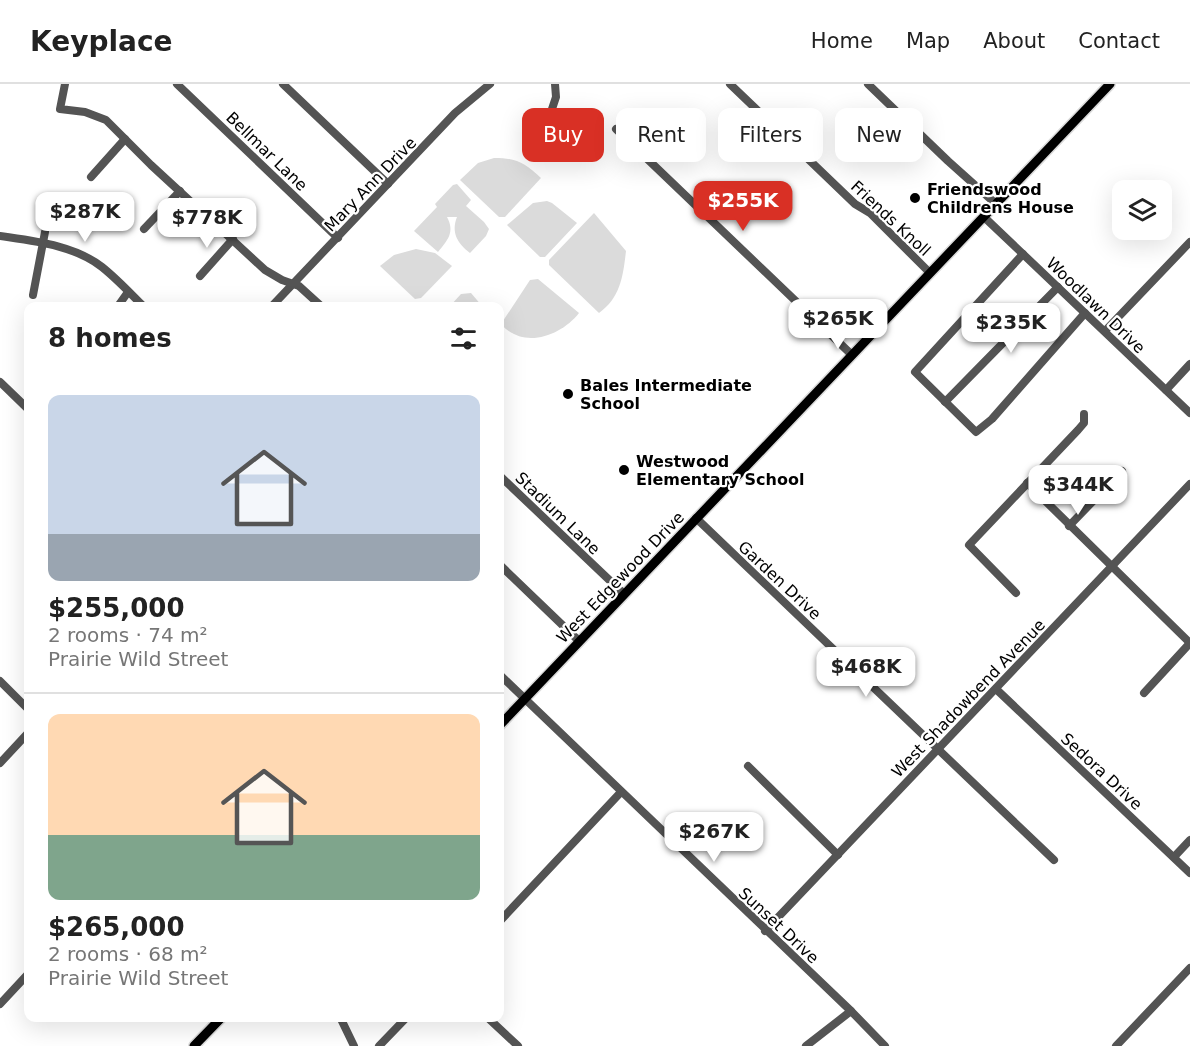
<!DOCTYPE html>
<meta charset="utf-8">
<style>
body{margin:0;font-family:"DejaVu Sans",sans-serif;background:#f2f2f2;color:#222;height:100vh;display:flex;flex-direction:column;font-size:22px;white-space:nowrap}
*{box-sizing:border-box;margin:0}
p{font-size:20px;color:#767676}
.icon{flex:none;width:33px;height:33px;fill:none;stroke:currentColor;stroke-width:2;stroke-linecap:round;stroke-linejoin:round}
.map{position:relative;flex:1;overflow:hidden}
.side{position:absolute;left:24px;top:218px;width:480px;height:720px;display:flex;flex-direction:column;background:#fff;border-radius:12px;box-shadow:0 6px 24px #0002}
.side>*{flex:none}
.top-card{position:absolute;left:522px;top:24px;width:570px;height:54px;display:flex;gap:12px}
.buttons{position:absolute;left:1112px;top:96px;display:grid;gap:12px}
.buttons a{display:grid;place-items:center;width:60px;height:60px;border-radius:12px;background:#fff;box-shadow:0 6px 24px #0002;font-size:30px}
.price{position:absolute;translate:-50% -51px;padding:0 14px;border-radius:12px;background:#fff;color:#222;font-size:20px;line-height:39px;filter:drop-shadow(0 2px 3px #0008)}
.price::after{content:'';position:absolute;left:50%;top:36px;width:18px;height:14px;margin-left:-9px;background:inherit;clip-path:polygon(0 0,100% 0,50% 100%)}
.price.on{background:#d93025;color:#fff}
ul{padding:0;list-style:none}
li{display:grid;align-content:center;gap:12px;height:318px;padding:0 24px}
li+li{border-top:2px solid #e0e0e0}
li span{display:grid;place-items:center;height:186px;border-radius:12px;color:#555}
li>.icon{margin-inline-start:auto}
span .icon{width:108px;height:108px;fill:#fffc;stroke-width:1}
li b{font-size:26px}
h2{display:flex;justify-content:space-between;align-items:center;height:72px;padding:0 24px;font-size:26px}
.pill{padding:0 21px;border-radius:12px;background:#fff;box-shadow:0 6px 24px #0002;font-size:21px;line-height:54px}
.pill.on{background:#d93025;color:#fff}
header{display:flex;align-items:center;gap:36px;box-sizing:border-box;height:84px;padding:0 30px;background:#fff;border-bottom:2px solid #e0e0e0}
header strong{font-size:28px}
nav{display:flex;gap:33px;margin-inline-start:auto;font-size:21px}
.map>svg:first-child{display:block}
</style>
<header>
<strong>Keyplace</strong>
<nav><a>Home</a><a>Map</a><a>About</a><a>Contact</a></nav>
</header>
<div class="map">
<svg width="1190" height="962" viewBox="0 0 1190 962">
<rect width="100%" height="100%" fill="#fff"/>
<g fill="#dbdbdb">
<path d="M494 74C518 74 524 79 541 94L505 133H499L460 96 478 79Z"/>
<path d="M457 100 471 116 466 122 484 138 489 145 486 152 470 169C457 159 451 148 457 133H447C455 148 448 156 438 168L414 147 437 123 435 120 453 101Z"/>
<path d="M547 117 552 119 577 139 545 173H540L507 141 533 119Z"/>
<path d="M594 129 626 167C623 192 621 213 599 229L549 181V176Z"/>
<path d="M416 165 435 169 452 182 421 214 415 215 380 182 394 171Z"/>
<path d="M538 195 579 229C561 252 523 266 501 240L530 196Z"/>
<path d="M471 209 482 222H450L461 210Z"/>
</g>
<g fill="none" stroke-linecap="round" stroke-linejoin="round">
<defs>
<g id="major">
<path d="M500 641 1110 0"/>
<path d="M194 962 222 933"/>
</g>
</defs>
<use href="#major" stroke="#dbdbdb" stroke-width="12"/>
<g stroke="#545454" stroke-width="8">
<path d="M65 0 60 25 85 28 106 36 151 81 265 186 282 196 299 202 321 222"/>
<path d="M177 0 338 154"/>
<path d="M283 0 388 100"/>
<path d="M730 0 855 120 870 129 930 189"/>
<path d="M868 0 948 77 996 120"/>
<path d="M550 31 556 13 555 0"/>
<path d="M616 45 852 271"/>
<path d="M91 93 125 55"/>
<path d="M984 133 1190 329"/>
<path d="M144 145 180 107"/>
<path d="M0 152C34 157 74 161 102 183 117 195 130 209 143 222"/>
<path d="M1023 170 915 288 976 348 992 335 1085 229"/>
<path d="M200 192 233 155"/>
<path d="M33 211 45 148"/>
<path d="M118 222 128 208"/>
<path d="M272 222 455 29 490 0"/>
<path d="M1105 247 1190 158"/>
<path d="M0 298 28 325"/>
<path d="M1166 306 1190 280"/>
<path d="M945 318 1058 203"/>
<path d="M500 392 624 510"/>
<path d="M1027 399 1190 559"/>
<path d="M696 434 1054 776"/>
<path d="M1069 442 1122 387"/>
<path d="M500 481 579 557"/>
<path d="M1016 509 969 461 1078 346 1084 339V330"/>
<path d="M500 591 851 927 885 962"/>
<path d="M0 597 28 625"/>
<path d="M996 605 1190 789"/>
<path d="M1144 609 1190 559"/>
<path d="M0 679 28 649"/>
<path d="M748 682 838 771"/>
<path d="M1174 773 1190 756"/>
<path d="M500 837 621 708"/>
<path d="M765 847 1190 400"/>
<path d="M0 920 28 890"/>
<path d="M340 933 354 962"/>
<path d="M487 933 518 962"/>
<path d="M379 962 407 933"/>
<path d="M806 962 851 927"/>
<path d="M1116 962 1190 884"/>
</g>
<use href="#major" stroke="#000" stroke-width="9"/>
</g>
<g fill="#000" stroke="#fff" stroke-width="2">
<circle cx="915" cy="114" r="6"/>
<circle cx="568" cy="310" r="6"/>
<circle cx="624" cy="386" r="6"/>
</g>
<g text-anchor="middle" stroke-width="4.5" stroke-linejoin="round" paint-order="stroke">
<g font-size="16" fill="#000" stroke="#fff">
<text transform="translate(267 67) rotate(44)" y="6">Bellmar Lane</text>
<text transform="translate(370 100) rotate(-46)" y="6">Mary Ann Drive</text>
<text transform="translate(891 134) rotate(43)" y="6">Friends Knoll</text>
<text transform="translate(1096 221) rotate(44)" y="6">Woodlawn Drive</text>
<text transform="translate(558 429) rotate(44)" y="6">Stadium Lane</text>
<text transform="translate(620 493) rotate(-46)" y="6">West Edgewood Drive</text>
<text transform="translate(780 496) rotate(43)" y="6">Garden Drive</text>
<text transform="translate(968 614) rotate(-46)" y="6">West Shadowbend Avenue</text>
<text transform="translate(1102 687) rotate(43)" y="6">Sedora Drive</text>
<text transform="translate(779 841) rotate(43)" y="6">Sunset Drive</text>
</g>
<g font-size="16" font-weight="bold" fill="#000" stroke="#fff" text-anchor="start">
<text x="927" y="111">Friendswood<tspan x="927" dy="18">Childrens House</tspan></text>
<text x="580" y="307">Bales Intermediate<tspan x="580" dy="18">School</tspan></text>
<text x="636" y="383">Westwood<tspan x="636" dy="18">Elementary School</tspan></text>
</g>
</g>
</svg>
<div class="buttons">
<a><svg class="icon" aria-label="layers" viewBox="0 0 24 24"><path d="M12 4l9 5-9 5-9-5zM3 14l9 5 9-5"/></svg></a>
</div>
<b class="price on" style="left:743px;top:148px">$255K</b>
<b class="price" style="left:85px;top:159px">$287K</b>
<b class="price" style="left:207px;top:165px">$778K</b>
<b class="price" style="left:838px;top:266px">$265K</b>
<b class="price" style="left:1011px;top:270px">$235K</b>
<b class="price" style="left:1078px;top:432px">$344K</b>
<b class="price" style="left:866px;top:614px">$468K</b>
<b class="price" style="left:714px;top:779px">$267K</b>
<div class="top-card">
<a class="pill on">Buy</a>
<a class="pill">Rent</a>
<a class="pill">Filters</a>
<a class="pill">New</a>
</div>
<section class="side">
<h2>8 homes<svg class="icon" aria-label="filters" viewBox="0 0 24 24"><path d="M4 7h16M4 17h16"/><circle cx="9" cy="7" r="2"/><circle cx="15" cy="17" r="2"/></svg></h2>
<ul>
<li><span style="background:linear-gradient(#c9d6e8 75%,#9aa5b1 0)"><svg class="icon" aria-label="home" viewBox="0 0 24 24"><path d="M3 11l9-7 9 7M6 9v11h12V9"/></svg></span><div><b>$255,000</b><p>2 rooms · 74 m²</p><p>Prairie Wild Street</p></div></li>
<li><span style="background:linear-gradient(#ffd9b3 65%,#7fa58c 0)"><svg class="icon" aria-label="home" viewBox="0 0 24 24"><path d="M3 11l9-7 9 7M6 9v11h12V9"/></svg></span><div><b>$265,000</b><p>2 rooms · 68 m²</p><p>Prairie Wild Street</p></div></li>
</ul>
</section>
</div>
